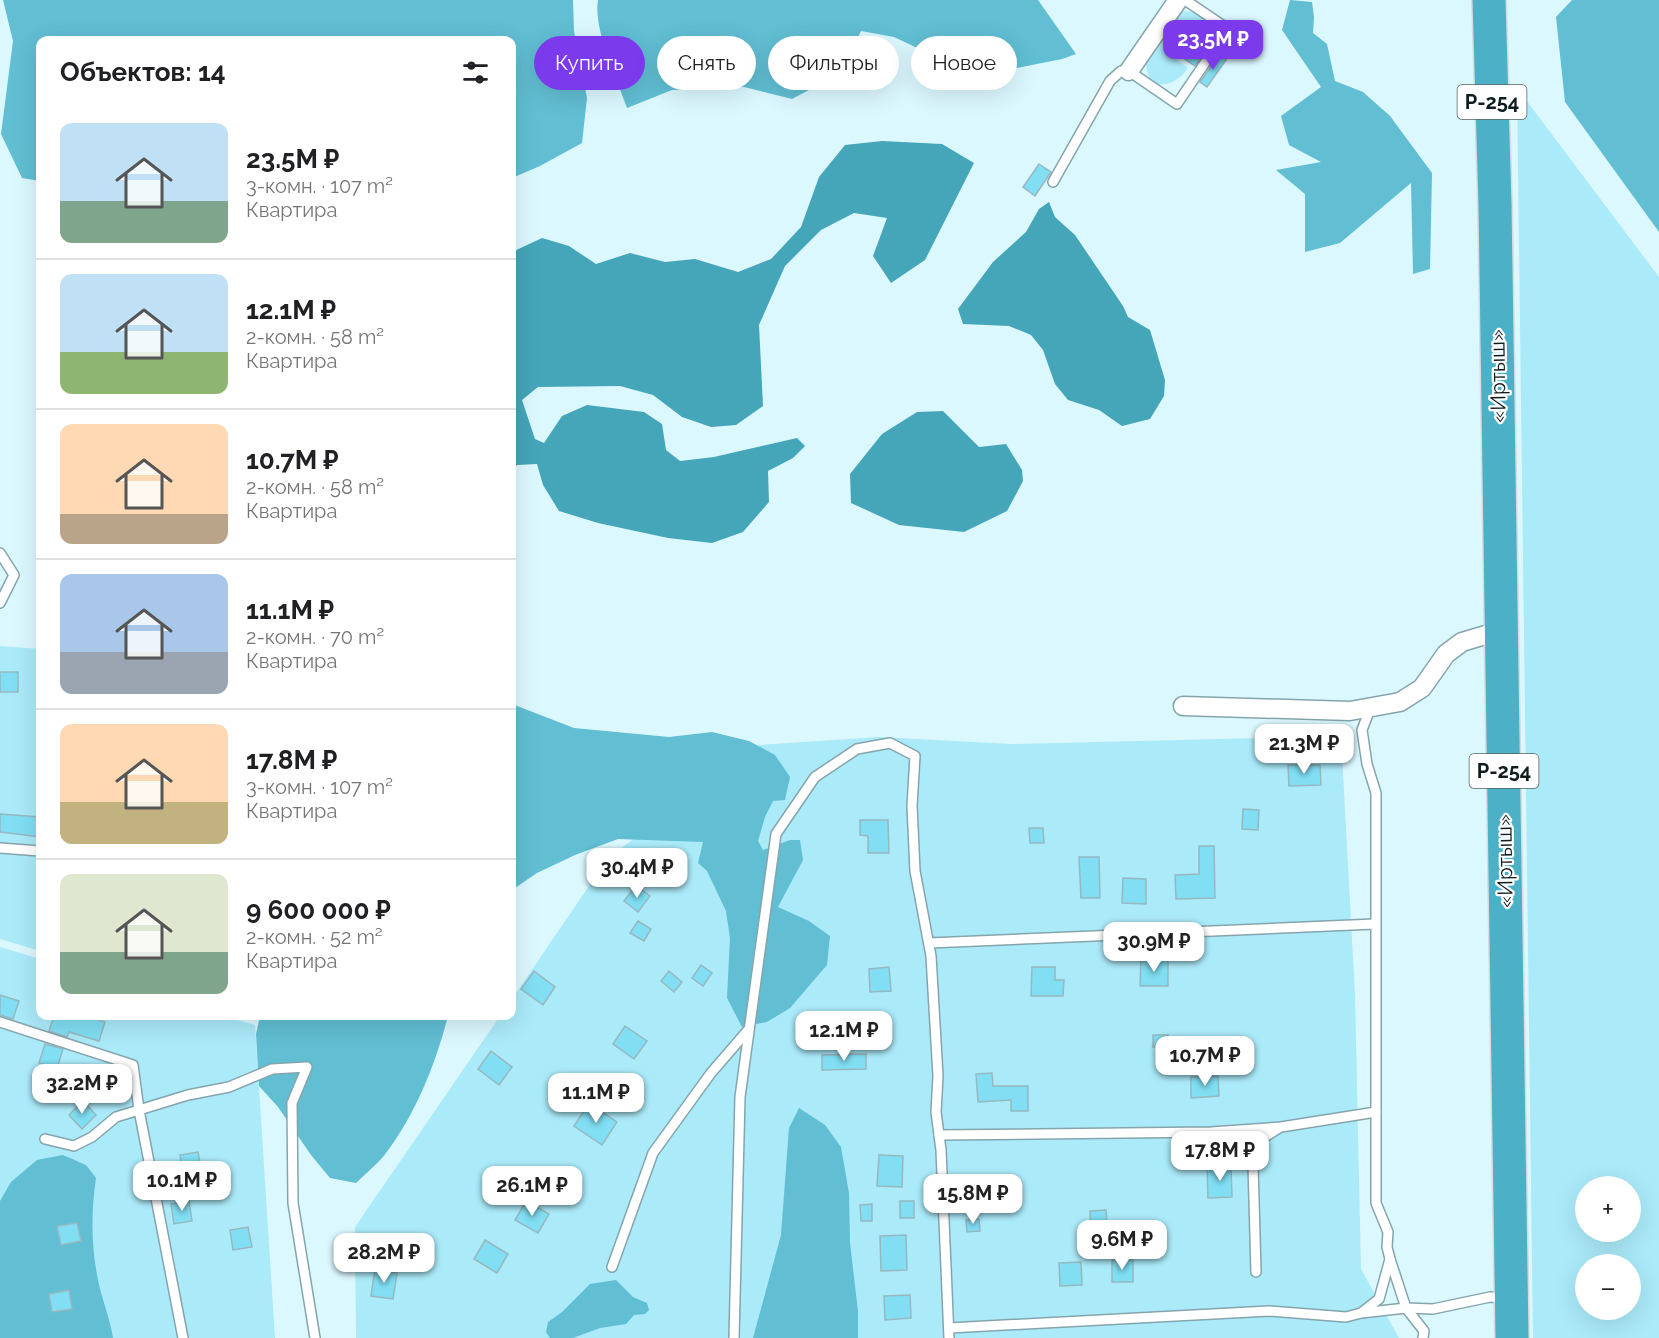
<!DOCTYPE html>
<html lang="ru">
<meta charset="utf-8">
<style>
body{margin:0;font-family:Raleway,sans-serif;background:#f2f2f2;color:#202124;height:100vh;display:flex;flex-direction:column;font-size:22px;white-space:nowrap}
*{box-sizing:border-box;margin:0}
p{font-size:20px;color:#757577}
.icon{flex:none;width:33px;height:33px;fill:none;stroke:currentColor;stroke-width:2;stroke-linecap:round;stroke-linejoin:round}
.map{position:relative;flex:1;overflow:hidden}
.panel{position:absolute;left:36px;top:36px;width:480px;height:984px;display:flex;flex-direction:column;background:#fff;border-radius:12px;box-shadow:0 6px 24px #0002}
.panel>*{flex:none}
.banner{position:absolute;left:534px;top:36px;width:570px;height:54px;display:flex;gap:12px}
.fabs{position:absolute;left:1575px;top:1176px;display:grid;gap:12px}
.fabs a{display:grid;place-items:center;width:66px;height:66px;border-radius:50%;background:#fff;box-shadow:0 6px 24px #0002;font-size:30px}
.price{position:absolute;translate:-50% -51px;padding:0 14px;border-radius:12px;background:#fff;color:#222;font-size:20px;line-height:39px;filter:drop-shadow(0 2px 3px #0008)}
.price::after{content:'';position:absolute;left:50%;top:36px;width:18px;height:14px;margin-left:-9px;background:inherit;clip-path:polygon(0 0,100% 0,50% 100%)}
.price.on{background:#7c3aed;color:#fff}
ul{padding:0;list-style:none}
li{display:flex;align-items:center;gap:18px;height:150px;padding:0 24px}
li+li{border-top:2px solid #e0e0e0}
li span{display:grid;place-items:center;flex:none;width:168px;height:120px;border-radius:12px;color:#555}
li>.icon{margin-inline-start:auto}
span .icon{width:72px;height:72px;fill:#fffc;stroke-width:1}
li b{font-size:26px}
h2{display:flex;justify-content:space-between;align-items:center;height:72px;padding:0 24px;font-size:26px}
.tag{padding:0 21px;border-radius:27px;background:#fff;box-shadow:0 6px 24px #0002;font-size:21px;line-height:54px}
.tag.on{background:#7c3aed;color:#fff}
.map>svg:first-child{display:block}
</style>
<div class="map">
<svg width="1659" height="1338" viewBox="0 0 1659 1338">
<rect width="100%" height="100%" fill="#dcf8ff"/>
<g fill="#abeaf9" fill-rule="evenodd">
<path d="M1184 11C1206 12 1214 30 1202 47L1186 37 1172 56 1188 68C1173 90 1145 92 1146 60L1177 14Z"/>
<path d="M1517 88 1659 277V1338H1533ZM1586 1186H1630V1232H1586ZM1586 1264H1630V1310H1586Z"/>
<path d="M0 646 40 649V951L0 939Z"/>
<path d="M1341 736 1355 994 1361 1269 1399 1338H356L355 1227 500 1016H512V999L608 858 759 745 879 737 1011 744Z"/>
<path d="M0 947 40 959V1016H224L255 1025 275 1338H0Z"/>
</g>
<g fill="#61bed3">
<path d="M3 0H573L574 31 587 98 582 143 540 166 512 178V40H288L281 38 280 40H40V181L22 178 1 134 13 41Z"/>
<path d="M598 0H1038L1076 54 1062 59 1017 68 951 64 894 37 861 31 841 73 792 99 744 87 672 90 627 108C617 79 593 29 598 0Z"/>
<path d="M1290 0 1312 2 1314 17 1313 33 1327 44 1335 81 1363 92 1390 116 1432 173 1430 269 1413 274 1411 183 1340 243 1305 252V194L1276 170 1321 162 1289 145 1281 116 1321 87 1282 30Z"/>
<path d="M1572 0H1659V232L1565 102 1556 17Z"/>
<path d="M512 704 574 728 669 737 712 732 749 741 775 755 790 777 785 800 773 801 765 817 758 841 763 850 790 840H800L803 860 778 907 809 921 830 936 827 965 790 1008 767 1022 742 1027 727 998 730 938 726 911 707 871 698 863 703 842 618 839 575 855 537 873 512 890Z"/>
<path d="M260 1016H448C435 1066 415 1116 383 1157 375 1166 365 1174 356 1183L330 1178 311 1155 278 1107 259 1086 256 1034Z"/>
<path d="M799 1108 825 1125 841 1147 849 1193 850 1243 858 1311V1338H753L781 1235 789 1128Z"/>
<path d="M63 1155 86 1165 96 1178C91 1212 91 1246 98 1280 102 1300 110 1318 113 1338H0V1201L11 1182 37 1160Z"/>
<path d="M616 1280 633 1297 647 1303 649 1310 645 1314 634 1315 626 1324 600 1328 573 1338H550L546 1332 548 1322 562 1312 590 1284Z"/>
</g>
<g fill="#45a5b9">
<path d="M882 141 942 144 974 163 925 260 891 283 873 256 887 218 854 213 821 230 785 266 759 325 763 406 736 425 711 427 682 417 653 395 620 386 538 387 522 400 535 439 544 443 562 416 587 405 644 412 662 424 666 450 680 461 714 457 797 438 805 446 793 458 768 471 769 502 743 532 712 543 668 538 598 523 559 511 543 485 537 464 517 465 512 470V252L542 238 569 246 596 264 630 253 665 262 695 259 738 272 771 259 801 227 819 177 845 145Z"/>
<path d="M1049 202 1055 217 1075 235 1123 306 1128 317 1150 330 1165 380 1164 396 1150 419 1122 426 1099 410 1068 400 1055 384 1043 350 1031 335 1009 326 963 324 958 309 993 262 1026 232 1039 209Z"/>
<path d="M943 411 979 447 1006 444 1022 470 1023 481 1007 511 964 532 899 525 851 503 850 474 882 434 917 412Z"/>
</g>
<g fill="#81def3" stroke="#97b8c0" stroke-width="1.5">
<path d="M1185 41 1203 53 1195 66 1176 53Z"/>
<path d="M1219 55 1226 60 1207 87 1200 82Z"/>
<path d="M1039 164 1051 172 1035 196 1023 187Z"/>
<rect x="0" y="672" width="18" height="20"/>
<path d="M1288 765H1320L1321 785 1289 786Z"/>
<path d="M1243 809 1259 810 1258 830 1242 829Z"/>
<path d="M0 814 40 817V837L0 832Z"/>
<path d="M860 820H888L889 853H868V836L860 835Z"/>
<path d="M1029 828H1043L1044 843H1030Z"/>
<path d="M1199 846H1214L1215 898 1176 899 1175 875 1199 874Z"/>
<path d="M1079 857H1099L1100 898H1081Z"/>
<path d="M1123 878 1146 879V904L1122 903Z"/>
<path d="M636 886 650 896 638 912 624 901Z"/>
<path d="M638 921 651 929 644 941 630 933Z"/>
<path d="M1141 959H1168V986H1140Z"/>
<path d="M701 965 712 973 703 986 692 978Z"/>
<path d="M889 967 891 991 870 992 869 969Z"/>
<path d="M1032 967H1055V980H1064L1063 996H1031Z"/>
<path d="M534 971 555 987 543 1005 521 989Z"/>
<path d="M669 971 682 982 674 992 661 981Z"/>
<path d="M0 995 19 1001 13 1019 0 1015Z"/>
<path d="M54 1016H85L105 1022 99 1041 69 1032 67 1037 49 1031Z"/>
<path d="M625 1026 647 1041 634 1059 613 1044Z"/>
<rect x="1153" y="1035" width="15" height="12"/>
<path d="M45 1044 63 1049 57 1068 39 1063Z"/>
<path d="M491 1051 512 1067 499 1085 478 1069Z"/>
<path d="M866 1054V1069L822 1070V1055Z"/>
<path d="M992 1073 993 1086H1028V1111H1011V1100L978 1102 976 1074Z"/>
<path d="M1218 1076 1219 1096 1191 1098V1077Z"/>
<path d="M83 1101 96 1115 82 1129 69 1115Z"/>
<path d="M589 1103 617 1122 602 1145 574 1126Z"/>
<path d="M198 1152 202 1172 183 1175 180 1155Z"/>
<path d="M879 1155 903 1156 902 1187 877 1186Z"/>
<path d="M1231 1166 1232 1197 1208 1198 1207 1167Z"/>
<path d="M189 1201 192 1221 174 1224 171 1204Z"/>
<path d="M526 1201 549 1214 538 1233 515 1220Z"/>
<rect x="900" y="1201" width="14" height="17"/>
<path d="M872 1204V1221H861L860 1205Z"/>
<path d="M1106 1210 1109 1251 1092 1252 1090 1211Z"/>
<path d="M979 1219 980 1231 967 1232 966 1220Z"/>
<path d="M77 1223 81 1241 61 1245 57 1226Z"/>
<path d="M248 1227 252 1247 233 1250 230 1230Z"/>
<path d="M906 1235 907 1270 881 1271 880 1236Z"/>
<path d="M485 1240 508 1254 497 1273 474 1259Z"/>
<rect x="1112" y="1260" width="21" height="22"/>
<path d="M1081 1262 1082 1285 1060 1286 1059 1263Z"/>
<path d="M375 1269 397 1273 393 1299 371 1296Z"/>
<path d="M69 1290 72 1309 52 1312 49 1294Z"/>
<path d="M910 1295 911 1318 885 1320 884 1296Z"/>
</g>
<g fill="none" stroke-linecap="round" stroke-linejoin="round">
<defs>
<g id="lane">
<path d="M1053 182 1110 81 1121 71H1129L1177 104 1228 29 1185 0"/>
<path d="M0 553 14 575 0 603"/>
<path d="M0 848 40 851"/>
<path d="M929 943 1375 924"/>
<path d="M0 1022 133 1065 139 1110 183 1338"/>
<path d="M939 1135 1211 1132 1281 1127 1376 1112"/>
<path d="M45 1139 74 1146 92 1137 116 1117 188 1095 229 1087 272 1069 307 1067 292 1103 293 1203 315 1338"/>
<path d="M1390 1259 1406 1308 1433 1309 1490 1297 1507 1298"/>
<path d="M612 1267 653 1153 711 1073 749 1029"/>
<path d="M1256 1272 1253 1164 1260 1140 1279 1128"/>
<path d="M1361 1313 1406 1308 1424 1331 1423 1338"/>
<path d="M949 1328 1269 1311 1346 1317 1361 1313 1379 1299 1390 1259 1387 1247 1388 1232 1376 1203V793L1367 764 1362 730 1370 709"/>
<path d="M734 1338 740 1097 776 834 815 777 857 749 890 743 915 756 912 806 915 871 931 956 938 1076 936 1112 941 1150 949 1338"/>
</g>
<g id="street">
<path d="M1129 71 1178 0"/>
<path d="M1183 706 1350 711 1400 702 1422 688 1446 654 1462 642 1502 630"/>
</g>
<path id="highway" d="M1489 0 1495 205 1512 1338"/>
</defs>
<use href="#lane" stroke="#84a5ad" stroke-width="12"/>
<use href="#street" stroke="#84a5ad" stroke-width="21"/>
<use href="#highway" stroke="#d9dbdb" stroke-width="36"/>
<use href="#lane" stroke="#fff" stroke-width="9"/>
<use href="#street" stroke="#fff" stroke-width="18"/>
<use href="#highway" stroke="#4cb1c7" stroke-width="33"/>
</g>
<g text-anchor="middle" stroke-width="4.5" stroke-linejoin="round" paint-order="stroke">
<g fill="#fff" stroke="#586163" stroke-width="1.5">
<rect x="1457.5" y="85" width="69" height="34" rx="4.5"/>
<rect x="1469.5" y="754" width="69" height="34" rx="4.5"/>
</g>
<g font-size="20" font-weight="bold" fill="#101d20">
<text x="1492" y="109">Р-254</text>
<text x="1504" y="778">Р-254</text>
</g>
<g font-size="21" fill="#101d20" stroke="#fff">
<text transform="translate(1498 376) rotate(-91)" y="7">«Иртыш»</text>
<text transform="translate(1505 861) rotate(-91)" y="7">«Иртыш»</text>
</g>
</g>
</svg>
<div class="fabs">
<a>+</a>
<a>−</a>
</div>
<b class="price on" style="left:1213px;top:71px">23.5M ₽</b>
<b class="price" style="left:1304px;top:775px">21.3M ₽</b>
<b class="price" style="left:637px;top:899px">30.4M ₽</b>
<b class="price" style="left:1154px;top:973px">30.9M ₽</b>
<b class="price" style="left:844px;top:1062px">12.1M ₽</b>
<b class="price" style="left:1205px;top:1087px">10.7M ₽</b>
<b class="price" style="left:82px;top:1115px">32.2M ₽</b>
<b class="price" style="left:596px;top:1124px">11.1M ₽</b>
<b class="price" style="left:1220px;top:1182px">17.8M ₽</b>
<b class="price" style="left:182px;top:1212px">10.1M ₽</b>
<b class="price" style="left:532px;top:1217px">26.1M ₽</b>
<b class="price" style="left:973px;top:1225px">15.8M ₽</b>
<b class="price" style="left:1122px;top:1271px">9.6M ₽</b>
<b class="price" style="left:384px;top:1284px">28.2M ₽</b>
<div class="banner">
<a class="tag on">Купить</a>
<a class="tag">Снять</a>
<a class="tag">Фильтры</a>
<a class="tag">Новое</a>
</div>
<section class="panel">
<h2>Объектов: 14<svg class="icon" aria-label="filters" viewBox="0 0 24 24"><path d="M4 7h16M4 17h16"/><circle cx="9" cy="7" r="2"/><circle cx="15" cy="17" r="2"/></svg></h2>
<ul>
<li><span style="background:linear-gradient(#bfe0f5 65%,#7fa58c 0)"><svg class="icon" aria-label="home" viewBox="0 0 24 24"><path d="M3 11l9-7 9 7M6 9v11h12V9"/></svg></span><div><b>23.5M ₽</b><p>3-комн. · 107 m²</p><p>Квартира</p></div></li>
<li><span style="background:linear-gradient(#bfe0f5 65%,#8fb573 0)"><svg class="icon" aria-label="home" viewBox="0 0 24 24"><path d="M3 11l9-7 9 7M6 9v11h12V9"/></svg></span><div><b>12.1M ₽</b><p>2-комн. · 58 m²</p><p>Квартира</p></div></li>
<li><span style="background:linear-gradient(#ffd9b3 75%,#b9a48a 0)"><svg class="icon" aria-label="home" viewBox="0 0 24 24"><path d="M3 11l9-7 9 7M6 9v11h12V9"/></svg></span><div><b>10.7M ₽</b><p>2-комн. · 58 m²</p><p>Квартира</p></div></li>
<li><span style="background:linear-gradient(#a9c7e8 65%,#9aa5b1 0)"><svg class="icon" aria-label="home" viewBox="0 0 24 24"><path d="M3 11l9-7 9 7M6 9v11h12V9"/></svg></span><div><b>11.1M ₽</b><p>2-комн. · 70 m²</p><p>Квартира</p></div></li>
<li><span style="background:linear-gradient(#ffd9b3 65%,#c2b280 0)"><svg class="icon" aria-label="home" viewBox="0 0 24 24"><path d="M3 11l9-7 9 7M6 9v11h12V9"/></svg></span><div><b>17.8M ₽</b><p>3-комн. · 107 m²</p><p>Квартира</p></div></li>
<li><span style="background:linear-gradient(#dfe7d0 65%,#7fa58c 0)"><svg class="icon" aria-label="home" viewBox="0 0 24 24"><path d="M3 11l9-7 9 7M6 9v11h12V9"/></svg></span><div><b>9 600 000 ₽</b><p>2-комн. · 52 m²</p><p>Квартира</p></div></li>
</ul>
</section>
</div>
